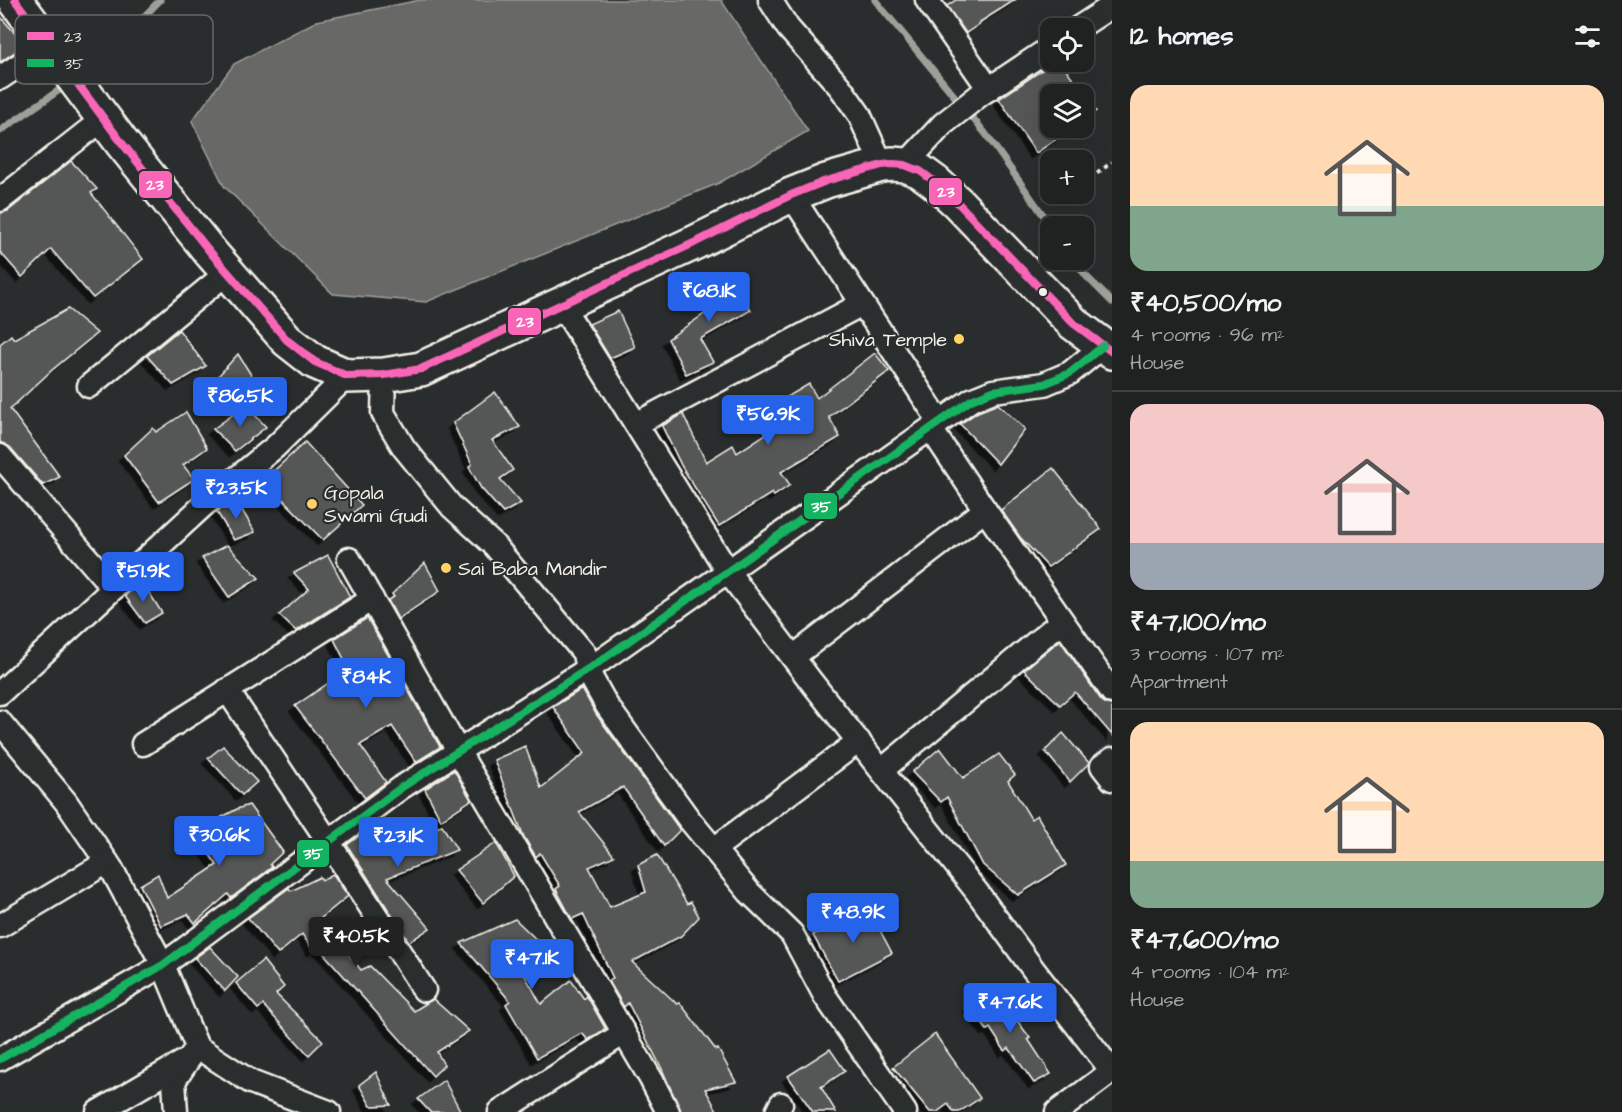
<!DOCTYPE html>
<meta charset="utf-8">
<style>
body{margin:0;font-family:"Architects Daughter",sans-serif;background:#2d2f2f;color:#f1f3f6;height:100vh;display:flex;flex-direction:column;font-size:22px;white-space:nowrap}
*{box-sizing:border-box;margin:0}
p{font-size:20px;color:#a2a4a5}
.icon{flex:none;width:33px;height:33px;fill:none;stroke:currentColor;stroke-width:2;stroke-linecap:round;stroke-linejoin:round}
.map{position:relative;flex:1;overflow:hidden}
.sheet{display:flex;flex-direction:column;background:#202222;width:510px}
.sheet>*{flex:none}
.controls{position:absolute;left:1040px;top:18px;display:grid;gap:12px}
.controls a{display:grid;place-items:center;width:54px;height:54px;border-radius:12px;background:#202222;box-shadow:0 6px 24px #0002,0 0 0 2px #3d3f40;font-size:30px}
.price{position:absolute;translate:-50% -51px;padding:0 14px;border-radius:6px;background:#2563eb;color:#fff;font-size:20px;line-height:39px;filter:drop-shadow(0 2px 3px #0008)}
.price::after{content:'';position:absolute;left:50%;top:36px;width:18px;height:14px;margin-left:-9px;background:inherit;clip-path:polygon(0 0,100% 0,50% 100%)}
.price.active{background:#222;color:#fff}
ul{padding:0;list-style:none}
li{display:grid;align-content:center;gap:12px;height:318px;padding:0 18px}
li+li{border-top:2px solid #3d3f40}
li span{display:grid;place-items:center;height:186px;border-radius:18px;color:#555}
li>.icon{margin-inline-start:auto}
span .icon{width:108px;height:108px;fill:#fffc;stroke-width:1}
li b{font-size:26px}
h2{display:flex;justify-content:space-between;align-items:center;height:72px;padding:0 18px;font-size:26px}
main{display:flex;flex:1;min-height:0}
.map>svg:first-child{display:block}
</style>
<main>
<div class="map">
<svg width="1112" height="1112" viewBox="0 0 1112 1112">
<defs>
<filter id="shadow"><feDropShadow dx="-5.5" dy="5.5" stdDeviation="0" flood-color="#0009"/></filter>
</defs>
<rect width="100%" height="100%" fill="#2a2d2e"/>
<filter id="ink" filterUnits="userSpaceOnUse"><feTurbulence type="fractalNoise" baseFrequency=".0167" numOctaves="2"/><feDisplacementMap in="SourceGraphic" scale="12" xChannelSelector="R" yChannelSelector="G"/><feConvolveMatrix kernelMatrix="1 2 1 2 8 2 1 2 1" color-interpolation-filters="sRGB"/></filter>
<g filter="url(#ink)">
<path fill="#676866" stroke="#9f9f9a" stroke-width="1.5" d="M420 0H721L808 131 719 183 426 302 333 294 224 186 192 121 234 64 317 21Z"/>
<g fill="none" stroke-linecap="round" stroke-linejoin="round">
<g stroke="#9f9f9a" stroke-width="7">
<path d="M875 0 985 133 1051 226"/>
<path d="M81 74 105 57 160 0"/>
<path d="M0 131 68 84"/>
<path d="M1074 260 1086 276 1112 302"/>
</g>
</g>
<g fill="#555756" stroke="#f4f1e8" stroke-width="1.5" filter="url(#shadow)">
<path d="M956 0H1015L980 22 981 23 966 33 947 6Z"/>
<path d="M0 16 25 45 0 62Z"/>
<path d="M1054 62H1061L1096 111 1083 120V94H1050V128H1072L1036 153 999 99Z"/>
<path d="M71 161 97 189 91 193 143 259 93 298 51 249 22 277 0 252V213L8 211Z"/>
<path d="M730 273 751 310 700 339 713 362 686 374 668 339 710 310 699 291Z"/>
<path d="M68 309 97 333 52 370 10 409 60 477 43 485 10 447 0 442V344L11 335 14 339Z"/>
<path d="M618 311 635 347 610 358 589 324Z"/>
<path d="M179 330 206 366 173 385 147 356Z"/>
<path d="M875 353 889 371 829 417 840 437 781 472 790 485 774 496 772 493 719 526 682 467 662 426 683 414 706 462 733 445 737 453 787 420 777 403 809 384 817 398Z"/>
<path d="M238 354 253 378 226 399 212 383Z"/>
<path d="M495 392 520 427 492 440 513 470 500 479 521 503 503 513 481 488 469 467 472 464 453 423Z"/>
<path d="M998 404 1025 429 998 464 960 424 978 412Z"/>
<path d="M246 405 266 427 235 451 213 429Z"/>
<path d="M186 412 207 448 183 465 194 479 159 502 124 455 153 428 156 432Z"/>
<path d="M305 442 362 505 323 540 264 480Z"/>
<path d="M1053 468 1101 529 1048 567 1020 537 1001 510Z"/>
<path d="M235 498 255 532 234 540 217 512Z"/>
<path d="M227 545 259 578 229 597 202 558Z"/>
<path d="M328 555 350 597 296 631 279 615 309 589 294 573Z"/>
<path d="M425 563 440 591 398 619 388 600 394 597 392 594Z"/>
<path d="M142 581 162 613 145 623 125 596Z"/>
<path d="M367 618 440 747 416 762 392 726 360 745 386 782 365 798 295 706 349 669 334 639Z"/>
<path d="M1060 640 1101 700 1106 704 1112 705V735L1075 692 1060 705 1024 670Z"/>
<path d="M582 689 596 714 680 830 664 846 623 787 579 812 614 856 589 867 610 907 646 892 638 865 657 855 687 904 691 902 699 917 681 936 632 962 677 1004 680 1003 716 1050 718 1049 736 1082 705 1089 718 1112H681L662 1069 628 1003 624 1007 609 981 613 978 583 914 572 919 556 889 560 886 540 853 536 857 524 837 494 760 525 746 541 788 585 753 553 707Z"/>
<path d="M1063 733 1089 763 1070 782 1045 751Z"/>
<path d="M223 746 257 782 242 795 208 758Z"/>
<path d="M940 748 963 778 999 754 1015 775 1008 781 1031 819 1037 815 1066 865 1018 895 983 865 947 797 941 802 912 772Z"/>
<path d="M454 770 471 800 441 820 425 789Z"/>
<path d="M249 805 283 852 270 864 272 867 231 898 228 894 195 923 188 914 161 926 140 885 158 874 167 898 217 865 194 832 237 809Z"/>
<path d="M381 819 395 848 442 825 457 850 387 878 430 928 409 942 347 845Z"/>
<path d="M496 843 514 876 483 903 456 870Z"/>
<path d="M333 874 348 896 321 918 361 970 370 966 414 1011 433 999 469 1031 437 1052 444 1065 433 1076 318 947 313 950 302 934 278 954 248 918 289 888 291 891 320 877 322 880Z"/>
<path d="M867 906 892 953 838 981 813 935Z"/>
<path d="M515 919 543 946 518 963 541 1004 571 980 584 999 587 996 605 1028 602 1031 588 1040 582 1033 537 1058 506 1004 510 1001 461 943Z"/>
<path d="M210 947 238 977 225 991 195 958Z"/>
<path d="M263 960 284 987 276 994 323 1041 309 1055 263 1005 258 1009 236 983Z"/>
<path d="M994 989 1030 1038 1028 1039 1051 1074 1034 1083 1009 1048 1005 1051 990 1028 987 1030 969 1006Z"/>
<path d="M935 1034 980 1098 959 1112H954L948 1104 937 1112H930L893 1067Z"/>
<path d="M830 1049 845 1071 821 1087 836 1112H813L788 1076Z"/>
<path d="M376 1072 391 1105 371 1106 359 1085Z"/>
<path d="M444 1080 461 1112H430L418 1099Z"/>
</g>
<g fill="none" stroke-linecap="round" stroke-linejoin="round">
<defs>
<g id="minor">
<path d="M770 0 788 28 840 87 859 114 882 165"/>
<path d="M927 0 989 89"/>
<path d="M1078 28 1112 6"/>
<path d="M0 78 48 46"/>
<path d="M905 165 943 124 981 94 1050 48"/>
<path d="M791 195 940 422"/>
<path d="M0 200 103 119"/>
<path d="M561 304 728 572 810 680 977 892 1033 969 1112 1071"/>
<path d="M384 375 383 413 404 448 452 507 494 545 584 653 587 670 607 706 688 818 749 892 792 934 825 996 905 1112"/>
<path d="M89 386 228 272"/>
<path d="M636 424 862 304"/>
<path d="M931 429 985 510 1112 692"/>
<path d="M0 456 113 588"/>
<path d="M349 559 458 751 651 1079 668 1112"/>
<path d="M793 657 985 510"/>
<path d="M227 690 328 841 424 990"/>
<path d="M0 693 205 504 275 447 347 376"/>
<path d="M0 722 66 802 111 868 163 965 197 1047 174 1081 176 1112"/>
<path d="M143 744 372 599"/>
<path d="M1112 759 1102 766 1112 779"/>
<path d="M882 770 1062 621"/>
<path d="M714 849 859 741"/>
<path d="M0 926 107 862"/>
<path d="M197 1047 251 1082 329 1112"/>
<path d="M0 1059 163 965 402 787 599 662 971 400 993 391 1044 384 1070 373 1103 346"/>
<path d="M98 1112 185 1061"/>
<path d="M500 1112 624 1033"/>
<path d="M777 1112 781 1104"/>
<path d="M1057 1112 1112 1071"/>
</g>
<path id="primary" d="M15 0 122 143 211 253 287 340 315 362 347 376 384 375 421 369 694 243 791 195 826 181 882 165 893 164 905 165 920 171 935 182 958 203 1073 323 1112 352"/>
</defs>
<use href="#minor" stroke="#f4f1e8" stroke-width="27"/>
<use href="#primary" stroke="#f4f1e8" stroke-width="38"/>
<path stroke="#f4f1e8" stroke-width="4" stroke-dasharray="4.5 4.5" stroke-linecap="butt" d="M1090 179 1112 162"/>
<use href="#minor" stroke="#2a2d2e" stroke-width="22"/>
<use href="#primary" stroke="#2a2d2e" stroke-width="33"/>
<defs>
<path id="bus-1" d="M15 0 122 143 211 253 287 340 315 362 347 376 384 375 421 369 694 243 791 195 826 181 882 165 893 164 905 165 920 171 935 182 958 203 1073 323 1112 352"/>
<path id="bus-2" d="M0 1059 163 965 402 787 599 662 971 400 993 391 1044 384 1070 373 1103 346"/>
</defs>
<use href="#bus-1" stroke="#2a2d2e" stroke-width="12"/>
<use href="#bus-2" stroke="#2a2d2e" stroke-width="12"/>
<use href="#bus-1" stroke="#fa66b7" stroke-width="8"/>
<use href="#bus-2" stroke="#13b361" stroke-width="8"/>
</g>
</g>
<circle fill="#f4f1e8" stroke="#2a2d2e" stroke-width="2" cx="1043" cy="292" r="5"/>
<g fill="#ffd166" stroke="#2a2d2e" stroke-width="2">
<circle cx="959" cy="339" r="6"/>
<circle cx="312" cy="504" r="6"/>
<circle cx="446" cy="568" r="6"/>
</g>
<g text-anchor="middle" stroke-width="4.5" stroke-linejoin="round" paint-order="stroke">
<g font-size="20" fill="#f4f1e8" stroke="#2a2d2e" text-anchor="start">
<text x="947" y="346" text-anchor="end">Shiva Temple</text>
<text x="324" y="499">Gopala<tspan x="324" dy="23">Swami Gudi</tspan></text>
<text x="458" y="575">Sai Baba Mandir</text>
</g>
</g>
<rect x="15" y="15" width="198" height="69" rx="9" fill="#2a2d2e" stroke="#676866" stroke-width="1.5"/>
<rect x="27" y="32" width="27" height="8" fill="#fa66b7"/>
<rect x="27" y="59" width="27" height="8" fill="#13b361"/>
<g font-size="16" fill="#f4f1e8">
<text x="64" y="42">23</text>
<text x="64" y="69">35</text>
</g>
<g stroke="#2a2d2e" stroke-width="2">
<rect x="138" y="170" width="35" height="29" rx="6" fill="#fa66b7"/>
<rect x="928" y="177" width="35" height="29" rx="6" fill="#fa66b7"/>
<rect x="507" y="307" width="35" height="29" rx="6" fill="#fa66b7"/>
<rect x="803" y="492" width="35" height="28" rx="6" fill="#13b361"/>
<rect x="296" y="839" width="34" height="29" rx="6" fill="#13b361"/>
</g>
<g font-size="16" text-anchor="middle" font-weight="bold" fill="#fff">
<text x="155" y="190">23</text>
<text x="946" y="197">23</text>
<text x="525" y="327">23</text>
<text x="821" y="512">35</text>
<text x="313" y="859">35</text>
</g>
</svg>
<div class="controls">
<a><svg class="icon" aria-label="locate" viewBox="0 0 24 24"><circle cx="12" cy="12" r="6"/><path d="M12 2v4M12 18v4M2 12h4M18 12h4"/></svg></a>
<a><svg class="icon" aria-label="layers" viewBox="0 0 24 24"><path d="M12 4l9 5-9 5-9-5zM3 14l9 5 9-5"/></svg></a>
<a>+</a>
<a>−</a>
</div>
<b class="price" style="left:709px;top:323px">₹68.1K</b>
<b class="price" style="left:240px;top:428px">₹86.5K</b>
<b class="price" style="left:768px;top:446px">₹56.9K</b>
<b class="price" style="left:236px;top:520px">₹23.5K</b>
<b class="price" style="left:143px;top:603px">₹51.9K</b>
<b class="price" style="left:366px;top:709px">₹84K</b>
<b class="price" style="left:219px;top:867px">₹30.6K</b>
<b class="price" style="left:398px;top:868px">₹23.1K</b>
<b class="price" style="left:853px;top:944px">₹48.9K</b>
<b class="price active" style="left:356px;top:968px">₹40.5K</b>
<b class="price" style="left:532px;top:990px">₹47.1K</b>
<b class="price" style="left:1010px;top:1034px">₹47.6K</b>
</div>
<section class="sheet">
<h2>12 homes<svg class="icon" aria-label="filters" viewBox="0 0 24 24"><path d="M4 7h16M4 17h16"/><circle cx="9" cy="7" r="2"/><circle cx="15" cy="17" r="2"/></svg></h2>
<ul>
<li><span style="background:linear-gradient(#ffd9b3 65%,#7fa58c 0)"><svg class="icon" aria-label="home" viewBox="0 0 24 24"><path d="M3 11l9-7 9 7M6 9v11h12V9"/></svg></span><div><b>₹40,500/mo</b><p>4 rooms · 96 m²</p><p>House</p></div></li>
<li><span style="background:linear-gradient(#f6c9c9 75%,#9aa5b1 0)"><svg class="icon" aria-label="home" viewBox="0 0 24 24"><path d="M3 11l9-7 9 7M6 9v11h12V9"/></svg></span><div><b>₹47,100/mo</b><p>3 rooms · 107 m²</p><p>Apartment</p></div></li>
<li><span style="background:linear-gradient(#ffd9b3 75%,#7fa58c 0)"><svg class="icon" aria-label="home" viewBox="0 0 24 24"><path d="M3 11l9-7 9 7M6 9v11h12V9"/></svg></span><div><b>₹47,600/mo</b><p>4 rooms · 104 m²</p><p>House</p></div></li>
</ul>
</section>
</main>
